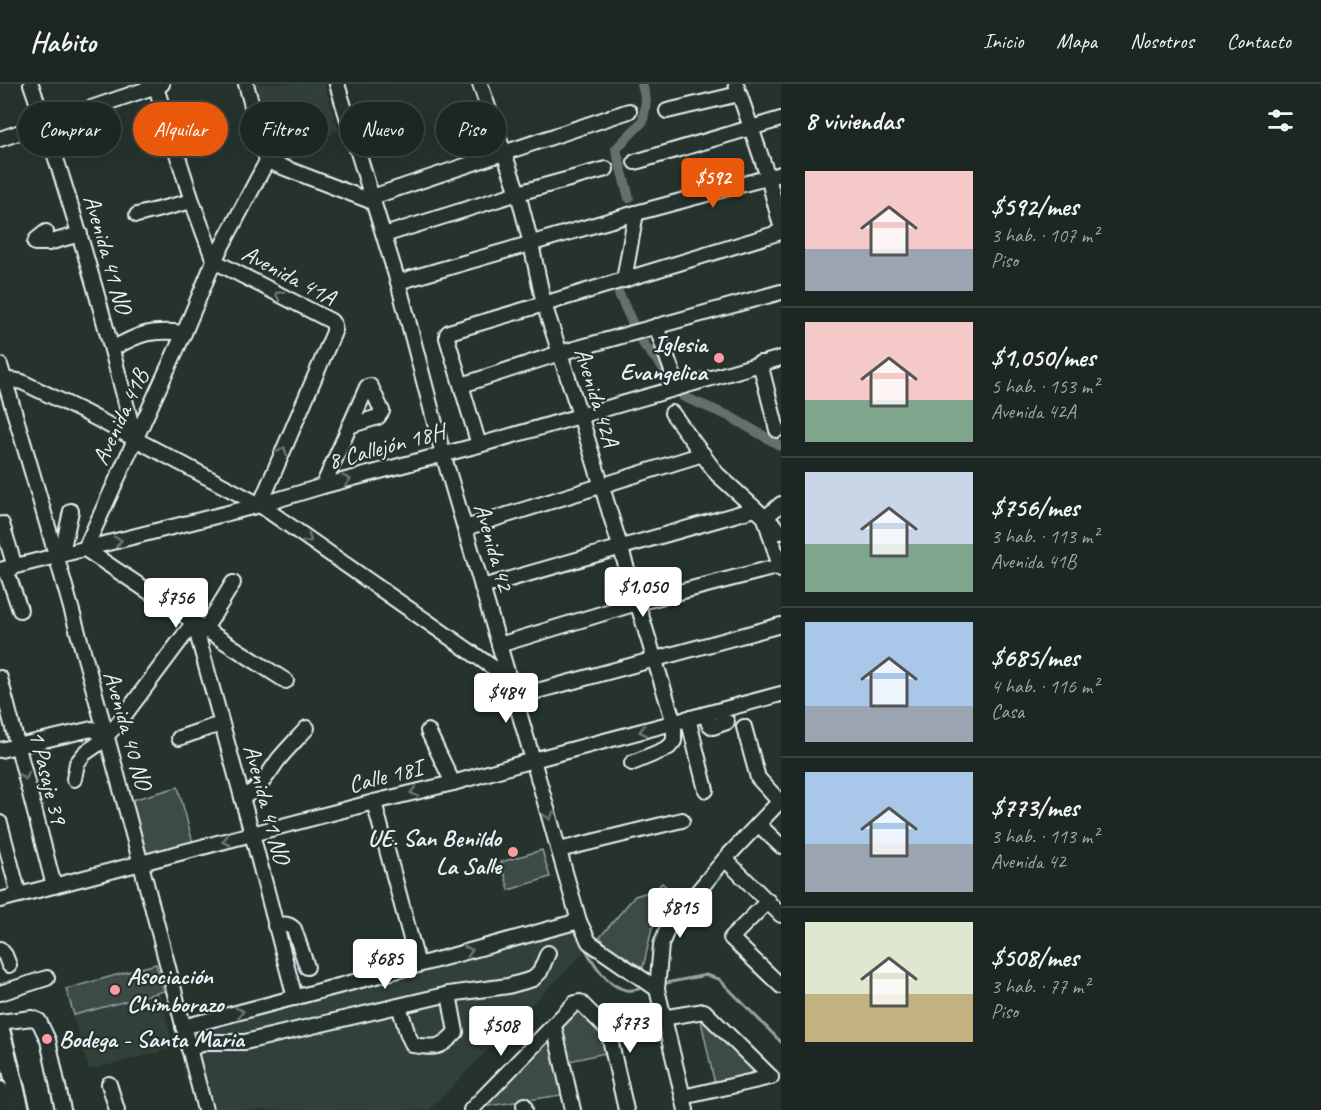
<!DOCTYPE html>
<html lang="es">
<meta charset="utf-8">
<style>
body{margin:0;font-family:Caveat,sans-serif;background:#252e2a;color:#f1f3f6;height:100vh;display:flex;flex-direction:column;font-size:22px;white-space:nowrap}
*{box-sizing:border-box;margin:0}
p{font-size:20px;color:#a0a5a5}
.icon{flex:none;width:33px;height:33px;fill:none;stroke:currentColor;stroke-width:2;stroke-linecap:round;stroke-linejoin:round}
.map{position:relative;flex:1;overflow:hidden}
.side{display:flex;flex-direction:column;background:#1c2622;width:540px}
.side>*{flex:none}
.hud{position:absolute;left:18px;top:18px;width:570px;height:54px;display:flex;gap:12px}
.price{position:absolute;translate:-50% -51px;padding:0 14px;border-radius:6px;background:#fff;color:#222;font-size:20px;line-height:39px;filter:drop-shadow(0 2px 3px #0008)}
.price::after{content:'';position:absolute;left:50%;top:36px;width:18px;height:14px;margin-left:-9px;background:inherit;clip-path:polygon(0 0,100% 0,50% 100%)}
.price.active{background:#ea580c;color:#fff}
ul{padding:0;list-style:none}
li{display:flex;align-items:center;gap:18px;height:150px;padding:0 24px}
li+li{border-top:2px solid #3a4340}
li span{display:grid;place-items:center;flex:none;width:168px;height:120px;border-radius:0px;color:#555}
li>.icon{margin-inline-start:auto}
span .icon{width:72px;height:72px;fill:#fffc;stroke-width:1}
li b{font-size:26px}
h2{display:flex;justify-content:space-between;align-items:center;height:72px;padding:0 24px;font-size:26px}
.chip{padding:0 21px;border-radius:27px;background:#1c2622;box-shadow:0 6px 24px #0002,0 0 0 2px #3a4340;font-size:21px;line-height:54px}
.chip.active{background:#ea580c;color:#fff}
header{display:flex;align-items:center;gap:36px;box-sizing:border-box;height:84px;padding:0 30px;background:#1c2622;border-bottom:2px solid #3a4340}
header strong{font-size:28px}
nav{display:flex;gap:33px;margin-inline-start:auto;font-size:21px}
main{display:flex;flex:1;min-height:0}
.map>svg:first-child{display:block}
</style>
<header>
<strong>Habito</strong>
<nav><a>Inicio</a><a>Mapa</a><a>Nosotros</a><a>Contacto</a></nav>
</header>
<main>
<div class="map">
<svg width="781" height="1026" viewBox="0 0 781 1026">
<rect width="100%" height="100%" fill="#26332d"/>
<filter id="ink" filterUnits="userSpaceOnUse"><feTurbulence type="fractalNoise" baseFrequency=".0167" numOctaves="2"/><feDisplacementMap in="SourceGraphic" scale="12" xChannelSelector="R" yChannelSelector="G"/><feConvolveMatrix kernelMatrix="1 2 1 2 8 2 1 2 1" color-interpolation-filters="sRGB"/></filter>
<g filter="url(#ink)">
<g fill="#333f3a">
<path d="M254 0H324L339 46 277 67Z"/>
<path d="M578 844 585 867 429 1026H212L191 945Z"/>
<path d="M160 910 174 964 89 986 73 932Z"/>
</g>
<g fill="#3e4b47" stroke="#939ea0" stroke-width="1.5">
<path d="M178 703 193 759 147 771 132 716Z"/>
<path d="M542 766 550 793 509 806 501 778Z"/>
<path d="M662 799 675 810 652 844 643 884C629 875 609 866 600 853L635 812 655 806Z"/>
<path d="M156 880 164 907 74 931 66 905Z"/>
<path d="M578 919 605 948 610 968 560 979 568 1010 475 1024Z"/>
<path d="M699 928 768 994 716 1005Z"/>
</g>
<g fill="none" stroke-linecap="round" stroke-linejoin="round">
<g stroke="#98a3a5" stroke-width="3">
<path d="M585 864C594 880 607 902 626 906 633 907 639 905 645 903"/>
<path d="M661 900 706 891 719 895 781 958"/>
</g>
<g stroke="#636f6d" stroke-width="10">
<path d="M629 114 616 65 643 37 646 17 642 0"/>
<path d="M619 210 638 251 645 262 665 286 684 313 729 332 781 362"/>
</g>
<defs>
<g id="minor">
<path d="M31 0C72 117 105 235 135 355"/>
<path d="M155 0 192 117 214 177 331 237 334 241V248L260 421"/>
<path d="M246 0 267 77 214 177 184 249 85 465 194 538 286 597"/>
<path d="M337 0 398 198 443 370 533 676 579 837 589 858 657 905"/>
<path d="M480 0 518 109 531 160 544 220 580 331 674 639V657L669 663 661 667 632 679"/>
<path d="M736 0 768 93 781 142"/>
<path d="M667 27 739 10"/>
<path d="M0 55 162 0"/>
<path d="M267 77 373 118"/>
<path d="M635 78 781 35"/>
<path d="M372 113 629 27"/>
<path d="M636 129 781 90"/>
<path d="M137 131 192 117"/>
<path d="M46 148 36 156 35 159H48L80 150"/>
<path d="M384 151 518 109 606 85"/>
<path d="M398 198 636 129 624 196"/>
<path d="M656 242 678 304"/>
<path d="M112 265C140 249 152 245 184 249"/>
<path d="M760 279 777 346"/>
<path d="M0 281C75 527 141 777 205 1026"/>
<path d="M0 297C8 295 15 296 22 298L84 328 260 421 508 594"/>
<path d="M462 301 560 269 781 208"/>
<path d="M672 329 717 390 781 448"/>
<path d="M479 361 447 254V250L449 248 544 220 781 148"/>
<path d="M323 402 367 303 370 302 371 303 382 327 378 333 349 342"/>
<path d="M781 420 765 434 781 486"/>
<path d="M2 440 15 483"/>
<path d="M465 444 703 370"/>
<path d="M56 472 64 459 71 427"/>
<path d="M6 485 20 526"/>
<path d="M0 486 260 421 323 402 479 361 781 274"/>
<path d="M482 503 755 425"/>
<path d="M194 538 252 750 295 914"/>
<path d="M205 545 233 499"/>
<path d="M499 561 637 519 780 482"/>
<path d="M0 594 54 802"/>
<path d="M515 613 781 541"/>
<path d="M706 630 709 640 713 643 727 638"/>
<path d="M688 634 706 706"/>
<path d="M744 643 758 694 779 717"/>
<path d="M428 647 453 699"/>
<path d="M179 654 211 643 222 641"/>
<path d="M0 666 92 645 106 652"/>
<path d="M74 695 77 679 85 669 98 660 117 641 194 538"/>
<path d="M242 713C259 707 268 690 278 676 287 665 297 655 307 644"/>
<path d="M374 718 418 881"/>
<path d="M0 739 19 811"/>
<path d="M758 740 781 762"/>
<path d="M559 766 682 736"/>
<path d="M725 775 781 831"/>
<path d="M0 816 374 718 453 699 533 676 781 610"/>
<path d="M768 817 731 854 781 902"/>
<path d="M275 842C283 840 288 839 294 845L307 883"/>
<path d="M0 865 5 871 9 881"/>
<path d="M0 909 47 894"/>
<path d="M399 922 408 951 413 961C435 964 441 965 456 948L449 910"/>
<path d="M0 938 32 934 39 937 48 956 63 1026"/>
<path d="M554 942 573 1026"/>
<path d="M183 943 418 881 579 837"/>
<path d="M189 965 207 958H245L449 910 508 902 533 895 540 888 548 869"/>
<path d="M109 1000 117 1026"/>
<path d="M683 1013 771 993"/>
<path d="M524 1021 525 1026"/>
<path d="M471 1026 575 919 580 918 608 946"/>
<path d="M626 1026 608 946 668 933 704 927 771 993"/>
<path d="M686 1026 657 905 661 861 668 843 725 775 781 716"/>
</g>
<g id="major">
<path d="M0 942 21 1026"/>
<path d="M0 1006 5 1026"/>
</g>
</defs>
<use href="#minor" stroke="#e8f1f8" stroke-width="18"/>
<use href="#major" stroke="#e8f1f8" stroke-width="21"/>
<use href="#minor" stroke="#26332d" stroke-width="14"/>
<use href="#major" stroke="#26332d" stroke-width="16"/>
</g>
<defs><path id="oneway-chevron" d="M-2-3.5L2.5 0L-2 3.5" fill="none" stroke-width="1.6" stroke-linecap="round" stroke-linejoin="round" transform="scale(1.5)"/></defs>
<g stroke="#6a7674">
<use href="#oneway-chevron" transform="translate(279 211) rotate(-153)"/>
<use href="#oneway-chevron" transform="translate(283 367) rotate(-67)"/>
<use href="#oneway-chevron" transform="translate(347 396) rotate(-15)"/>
<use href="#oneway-chevron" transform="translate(308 455) rotate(35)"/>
<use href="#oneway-chevron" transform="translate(118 457) rotate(-14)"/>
<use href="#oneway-chevron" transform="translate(643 647) rotate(165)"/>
<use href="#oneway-chevron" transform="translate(25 692) rotate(75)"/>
<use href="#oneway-chevron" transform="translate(414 708) rotate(166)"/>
<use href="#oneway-chevron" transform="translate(549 732) rotate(74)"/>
<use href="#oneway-chevron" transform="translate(226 757) rotate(165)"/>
<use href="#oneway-chevron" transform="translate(469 867) rotate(-16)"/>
<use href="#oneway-chevron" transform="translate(240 928) rotate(-15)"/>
</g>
</g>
<g fill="#ff9aa2" stroke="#26332d" stroke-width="2">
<circle cx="719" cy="274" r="6"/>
<circle cx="513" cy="768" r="6"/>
<circle cx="115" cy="906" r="6"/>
<circle cx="47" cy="955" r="6"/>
</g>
<g text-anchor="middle" stroke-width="4.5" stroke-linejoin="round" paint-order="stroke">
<g font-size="24" fill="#e8f1f8" stroke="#26332d">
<text transform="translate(108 170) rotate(74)" y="8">Avenida 41 NO</text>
<text transform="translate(289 191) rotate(28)" y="8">Avenida 41A</text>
<text transform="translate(597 313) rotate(73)" y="8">Avenida 42A</text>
<text transform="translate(120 333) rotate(-65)" y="8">Avenida 41B</text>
<text transform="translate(386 362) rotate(-15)" y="8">8 Callejón 18H</text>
<text transform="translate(494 463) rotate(74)" y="8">Avenida 42</text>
<text transform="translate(128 646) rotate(74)" y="8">Avenida 40 NO</text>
<text transform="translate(385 692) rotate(-14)" y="8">Calle 18I</text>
<text transform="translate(48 693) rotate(76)" y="8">1 Pasaje 39</text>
<text transform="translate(267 720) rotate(75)" y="8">Avenida 41 NO</text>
</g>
<g font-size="24" font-weight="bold" fill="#e8f1f8" stroke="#26332d" text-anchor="end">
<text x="707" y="268">Iglesia<tspan x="707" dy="28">Evangelica</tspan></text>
<text x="501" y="762">UE. San Benildo<tspan x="501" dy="28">La Salle</tspan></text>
<text x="127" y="900" text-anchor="start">Asociación<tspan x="127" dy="28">Chimborazo</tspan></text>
<text x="59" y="963" text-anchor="start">Bodega - Santa Maria</text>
</g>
</g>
</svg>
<b class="price active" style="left:713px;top:125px">$592</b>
<b class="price" style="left:643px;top:534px">$1,050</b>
<b class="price" style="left:176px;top:545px">$756</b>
<b class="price" style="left:506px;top:640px">$484</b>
<b class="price" style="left:680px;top:855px">$815</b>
<b class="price" style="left:385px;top:906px">$685</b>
<b class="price" style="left:630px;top:970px">$773</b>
<b class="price" style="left:501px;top:973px">$508</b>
<div class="hud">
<a class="chip">Comprar</a>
<a class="chip active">Alquilar</a>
<a class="chip">Filtros</a>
<a class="chip">Nuevo</a>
<a class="chip">Piso</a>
</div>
</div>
<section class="side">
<h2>8 viviendas<svg class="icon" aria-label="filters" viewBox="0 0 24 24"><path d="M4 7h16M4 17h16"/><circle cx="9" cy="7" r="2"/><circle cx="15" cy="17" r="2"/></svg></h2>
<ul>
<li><span style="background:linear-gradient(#f6c9c9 65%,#9aa5b1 0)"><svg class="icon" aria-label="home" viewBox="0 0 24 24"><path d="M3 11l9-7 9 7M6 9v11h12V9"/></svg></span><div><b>$592/mes</b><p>3 hab. · 107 m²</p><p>Piso</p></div></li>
<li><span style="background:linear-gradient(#f6c9c9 65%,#7fa58c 0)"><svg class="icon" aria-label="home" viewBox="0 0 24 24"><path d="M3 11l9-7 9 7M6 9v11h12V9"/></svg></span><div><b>$1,050/mes</b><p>5 hab. · 153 m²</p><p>Avenida 42A</p></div></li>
<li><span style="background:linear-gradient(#c9d6e8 60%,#7fa58c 0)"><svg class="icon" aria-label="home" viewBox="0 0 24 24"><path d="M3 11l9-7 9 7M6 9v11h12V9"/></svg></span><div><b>$756/mes</b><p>3 hab. · 113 m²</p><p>Avenida 41B</p></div></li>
<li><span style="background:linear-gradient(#a9c7e8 70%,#9aa5b1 0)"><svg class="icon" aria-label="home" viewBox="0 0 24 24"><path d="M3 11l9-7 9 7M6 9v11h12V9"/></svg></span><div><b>$685/mes</b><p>4 hab. · 116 m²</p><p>Casa</p></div></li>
<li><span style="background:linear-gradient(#a9c7e8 60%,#9aa5b1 0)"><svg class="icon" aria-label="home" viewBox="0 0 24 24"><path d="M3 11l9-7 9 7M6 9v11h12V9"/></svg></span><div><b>$773/mes</b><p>3 hab. · 113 m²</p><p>Avenida 42</p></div></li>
<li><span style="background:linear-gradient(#dfe7d0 60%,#c2b280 0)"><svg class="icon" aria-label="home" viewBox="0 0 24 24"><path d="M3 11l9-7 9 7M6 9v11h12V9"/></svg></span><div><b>$508/mes</b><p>3 hab. · 77 m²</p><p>Piso</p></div></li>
</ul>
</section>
</main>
